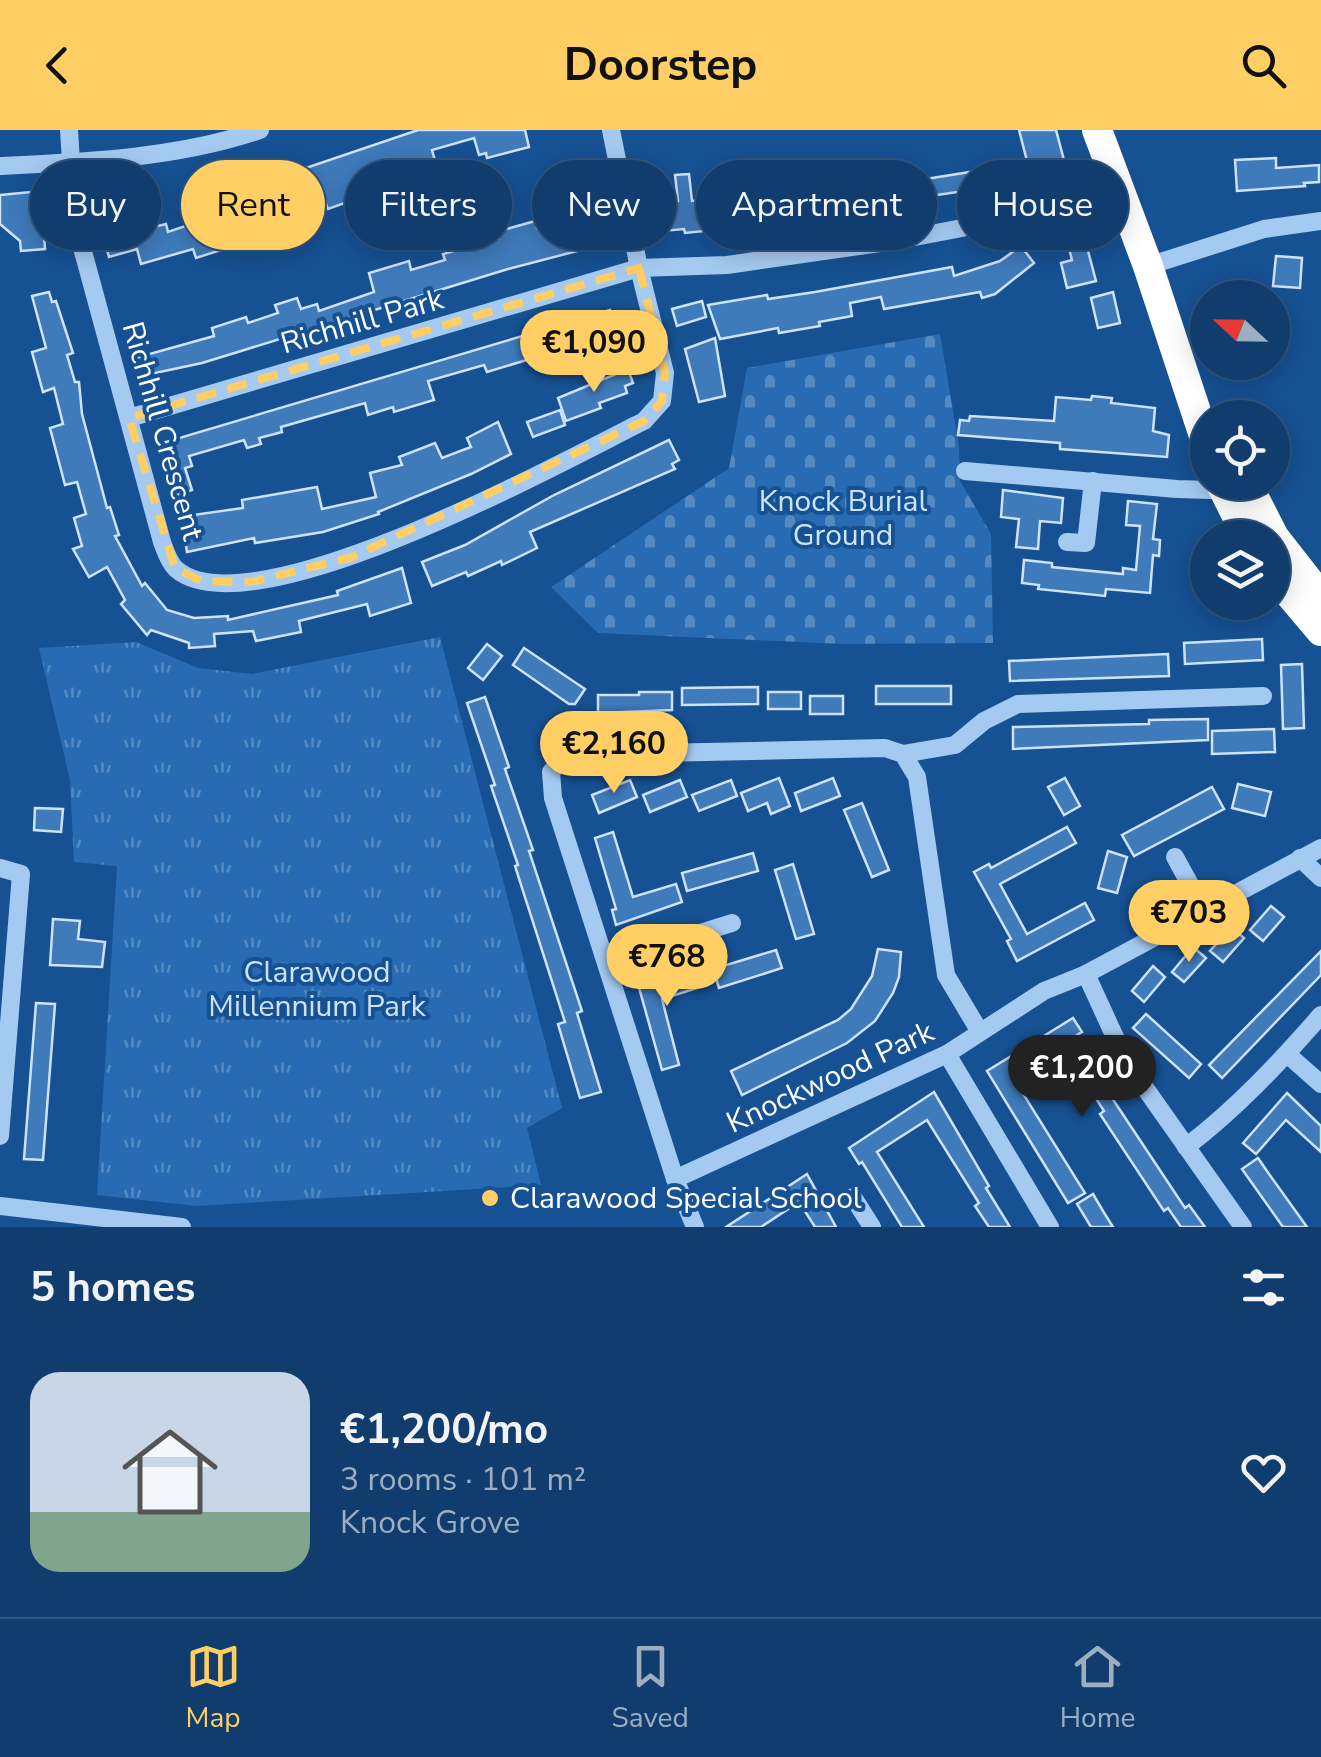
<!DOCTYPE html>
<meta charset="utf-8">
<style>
body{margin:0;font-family:"Nunito Sans",sans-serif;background:#1e4876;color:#f1f3f6;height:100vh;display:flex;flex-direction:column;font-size:38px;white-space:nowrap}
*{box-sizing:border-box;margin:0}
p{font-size:32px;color:#9caec2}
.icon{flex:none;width:55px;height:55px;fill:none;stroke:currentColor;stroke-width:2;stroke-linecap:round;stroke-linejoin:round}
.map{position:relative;height:1097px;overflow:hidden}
.side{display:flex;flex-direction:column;background:#103d6e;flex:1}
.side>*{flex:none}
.hud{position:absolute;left:30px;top:30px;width:1262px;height:90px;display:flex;gap:20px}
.needle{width:65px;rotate:292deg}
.buttons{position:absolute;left:1190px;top:150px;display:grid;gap:20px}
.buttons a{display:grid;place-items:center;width:100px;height:100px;border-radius:50%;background:#103d6e;box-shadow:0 5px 25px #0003,0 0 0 2px #305681;font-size:50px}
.price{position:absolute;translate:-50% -85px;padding:0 22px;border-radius:35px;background:#ffce65;color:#111;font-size:32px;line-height:65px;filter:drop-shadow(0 2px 5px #0008)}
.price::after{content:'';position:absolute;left:50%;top:60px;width:30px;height:22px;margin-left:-15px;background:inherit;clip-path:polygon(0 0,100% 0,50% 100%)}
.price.selected{background:#222;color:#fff}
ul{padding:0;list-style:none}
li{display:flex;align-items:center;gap:30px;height:250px;padding:0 30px}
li+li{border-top:2px solid #305681}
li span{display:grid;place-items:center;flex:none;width:280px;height:200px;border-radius:30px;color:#555}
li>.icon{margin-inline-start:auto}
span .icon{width:120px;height:120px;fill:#fffc;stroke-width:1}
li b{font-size:42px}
h2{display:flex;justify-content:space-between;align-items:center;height:120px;padding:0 30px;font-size:42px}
.tag{padding:0 35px;border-radius:45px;background:#103d6e;box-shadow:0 5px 25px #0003,0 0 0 2px #305681;font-size:35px;line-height:90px}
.tag.selected{background:#ffce65;color:#111}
header{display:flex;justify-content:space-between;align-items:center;height:130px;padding:0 30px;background:#ffce65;color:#111;font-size:45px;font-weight:700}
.dock{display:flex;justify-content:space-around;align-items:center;height:140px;border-top:2px solid #305681;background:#103d6e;font-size:28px;color:#9caec2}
.dock a{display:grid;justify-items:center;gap:5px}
.dock .selected{color:#ffce65}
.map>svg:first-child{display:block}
</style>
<header><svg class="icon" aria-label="back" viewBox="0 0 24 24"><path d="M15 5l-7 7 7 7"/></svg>Doorstep<svg class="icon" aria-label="search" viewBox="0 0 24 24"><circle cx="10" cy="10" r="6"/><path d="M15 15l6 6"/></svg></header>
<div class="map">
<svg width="1321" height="1097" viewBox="0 0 1321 1097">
<defs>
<pattern id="cemetery-stones" width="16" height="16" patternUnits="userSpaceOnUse" patternTransform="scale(2.5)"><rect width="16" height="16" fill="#296bb2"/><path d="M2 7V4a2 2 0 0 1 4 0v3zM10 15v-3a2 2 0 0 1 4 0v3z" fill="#5489c1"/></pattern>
<pattern id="park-tufts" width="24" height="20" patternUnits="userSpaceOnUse" patternTransform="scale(2.5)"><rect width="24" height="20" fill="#296bb2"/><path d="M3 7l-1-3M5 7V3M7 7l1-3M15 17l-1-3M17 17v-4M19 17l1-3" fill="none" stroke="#5489c1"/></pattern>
</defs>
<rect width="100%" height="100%" fill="#165193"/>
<path fill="url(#cemetery-stones)" d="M940 204 959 317 960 351 991 404 993 513 843 514 598 503 551 457 729 338 747 238Z"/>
<path fill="url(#park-tufts)" d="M440 507 562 978 527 998 541 1055 197 1076 97 1065 117 736 74 732 70 650 39 518 136 512 198 538 252 544Z"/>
<g fill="#3f7abb" stroke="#cce3fc" stroke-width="2.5">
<path d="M418 0H525L529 17 487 28 486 23 479 25 474 8 432 20 436 34 431 35 432 39 382 54 384 59 328 79 325 71 297 80 301 92 227 118 196 128 193 119 141 134 137 119 109 127 104 109 166 94 168 102 242 77 241 74 295 56 291 43Z"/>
<path d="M1019 0H1056L1096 151 1067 158 1061 133 1072 130 1060 83 1055 84 1052 71 1035 74 1031 59 1034 58Z"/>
<path d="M1276 28V38L1319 35V52L1304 53 1305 56 1237 61 1235 30Z"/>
<path d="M976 41 978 59 910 69 857 86 856 81 754 96 685 103 684 99 652 102 649 74 678 71 675 45 689 44 692 71 807 60 809 71 880 60 879 54 906 48 907 52Z"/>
<path d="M592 57 596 72 592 73 604 114 508 139 202 233 141 246 135 228 214 206 212 198 246 187 248 193 278 183 275 175 297 168 301 179 317 174 319 181 374 162 369 143 409 131 411 140 445 130 443 124 498 109 496 102 535 91 537 98 564 91 562 84 571 82 566 63Z"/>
<path d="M31 62 42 72 45 119 21 121 20 111 0 94V65Z"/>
<path d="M1015 73 1019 100 998 103 993 77Z"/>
<path d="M1021 116 1034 133 995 164 982 168 980 162 884 179 881 167 850 173 852 186 819 192 820 196 779 203 778 198 720 209 708 175 767 165 768 169 815 162 952 137 954 146 1000 131Z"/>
<path d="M1276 126 1302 128 1300 158 1273 156Z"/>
<path d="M49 162 52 172 56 171 73 223 67 225 75 252H79L82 284 107 378 110 377 119 405 115 406 142 456 145 453 167 480 194 488 228 486V490L338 465 337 461 402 438 411 473 370 486 367 474 299 491 301 502 256 511 253 501 214 504 215 516 189 518V513L151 500 147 505 121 474 125 470 107 437 89 447 73 419 82 416 74 388 86 384 77 352 65 355 50 298 63 294 54 258 43 262 32 222 46 218 32 166Z"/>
<path d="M1113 162 1120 193 1098 198 1091 168Z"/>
<path d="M702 171 706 187 677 196 672 179Z"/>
<path d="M610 180 616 200 595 206 594 202 558 212 559 216 530 226V229L487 242 484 235 428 251 434 270 394 282 393 277 368 285 365 273 281 297 282 302 259 308 261 314 247 318 244 310 189 326 192 336 185 338 192 360 176 366 159 314Z"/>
<path d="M715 208 725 266 699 272 685 219Z"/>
<path d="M628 239 633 253 625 256 627 263 599 273 601 278 566 291 558 268Z"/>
<path d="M1092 266 1112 268 1111 273 1155 278 1153 301 1169 305 1167 327 1060 319V313L958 305 960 290 969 291 970 286 1054 291 1056 267 1091 270Z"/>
<path d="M560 280 565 295 533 307 527 292Z"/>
<path d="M498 292 511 324 471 344 378 382 379 384 323 402 255 413 254 408 187 422 183 397 194 395 193 385 243 378 242 370 317 357 322 379 376 367 370 343 402 335 399 327 435 313 442 328 471 317 467 308Z"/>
<path d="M669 310 679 330 672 334 675 339 530 402 537 418 502 435 501 431 468 446 466 442 432 456 422 432 465 415 554 365Z"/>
<path d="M1003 360 1063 368 1061 393 1040 391 1038 419 1016 417 1019 389 1001 387Z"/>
<path d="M1128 371 1157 374 1153 409 1160 410 1159 426 1153 425 1150 463 1106 459 1105 466 1038 459 1039 455 1022 453 1024 430 1052 433V437L1123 444V438L1136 440 1140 396 1126 395Z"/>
<path d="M1262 509 1263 530 1185 534 1184 513Z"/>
<path d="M487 514 502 526 483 550 468 538Z"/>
<path d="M524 518 585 559 575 574H569L513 535Z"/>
<path d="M1168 524 1169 546 1010 551 1009 531Z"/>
<path d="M1302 534 1304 598 1283 599 1281 535Z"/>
<rect x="876" y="556" width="75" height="18"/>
<path d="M758 557V574L682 575V558Z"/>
<path d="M639 562H672V580L598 583V565H639Z"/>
<rect x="768" y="562" width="33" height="17"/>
<rect x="810" y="566" width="33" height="18"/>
<path d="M485 567 509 637 505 639 533 720 529 721 582 881 577 883 601 962 580 968 558 894 565 892 515 736 518 735 491 656 495 655 467 573Z"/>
<path d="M1208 589V610L1013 619V597L1149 594V590Z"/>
<path d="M1274 599 1275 622 1212 624V601Z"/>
<path d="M779 648 790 676 771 684 767 673 748 681 741 663Z"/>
<path d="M833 648 840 666 801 681 795 663Z"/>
<path d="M1065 648 1080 676 1064 685 1048 657Z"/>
<path d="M630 650 637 667 599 683 592 665Z"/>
<path d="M680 650 687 667 650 682 643 665Z"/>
<path d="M731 650 737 666 699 681 692 665Z"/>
<path d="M1238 654 1271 662 1265 686 1232 678Z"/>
<path d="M1212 657 1224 679 1134 726 1122 705Z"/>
<path d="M862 673 889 740 872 747 844 680Z"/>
<path d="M35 678 63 679 61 702 34 700Z"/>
<path d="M1067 697 1076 713 1000 754 1027 804 1085 773 1094 790 1017 831 1007 811 1011 809 974 742 989 734 991 738Z"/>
<path d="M613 702 633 767 676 754 682 772 616 795 612 780 616 779 595 708Z"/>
<path d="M1108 721 1127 727 1117 763 1098 758Z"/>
<path d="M753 723 758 741 687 761 682 743Z"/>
<path d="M793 734 814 804 796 809 775 740Z"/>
<path d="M1271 776 1284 787 1263 811 1250 800Z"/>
<path d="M53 789 80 791 78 809 105 812 102 837 50 835Z"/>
<path d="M1232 797 1244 808 1223 832 1210 821Z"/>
<path d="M1193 817 1206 828 1184 852 1172 842Z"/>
<path d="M878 819 901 822 899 847 893 863 875 891 847 913 742 965 731 941 838 890 851 879 872 846Z"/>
<path d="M776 820 782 838 719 858 713 839Z"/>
<path d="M1321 821V845L1222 948 1209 935Z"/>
<path d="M702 836 707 855 662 869 679 935 662 940 638 854Z"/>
<path d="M1153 836 1165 847 1144 872 1132 861Z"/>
<path d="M36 873 55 874 43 1030 24 1029Z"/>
<path d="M1146 884 1201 934 1189 948 1133 898Z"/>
<path d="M1073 888 1082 902 1077 905 1113 963 1110 965 1185 1078 1189 1075 1205 1097H1181L1168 1078 1164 1081 1100 984 1104 981 1062 915 1012 946 1085 1063 1068 1073 987 941Z"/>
<path d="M934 962 989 1056 986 1058 1010 1097H989L975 1076 979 1073 927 990 877 1022 924 1097H902L862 1032 859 1034 849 1018Z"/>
<path d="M1287 963 1321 996V1022L1286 990 1256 1024 1243 1013Z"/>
<path d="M1258 1028 1269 1044 1307 1097H1283L1242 1039Z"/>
<path d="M807 1044 836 1097H815L799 1072 761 1097H726Z"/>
<path d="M1093 1064 1103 1081 1113 1097H1091L1077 1074Z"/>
</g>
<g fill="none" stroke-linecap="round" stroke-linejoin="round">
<g stroke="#a5caf1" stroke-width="18">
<path d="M69 0 71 32"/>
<path d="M59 33 162 412C165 420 169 433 176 439 250 504 565 330 644 291L662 271 665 243 639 138 611 0"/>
<path d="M0 36C87 32 178 28 260 0"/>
<path d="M1148 136 1264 99 1321 91"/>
<path d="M129 288 639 138 727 135 894 111 967 97"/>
<path d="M965 341 1177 359 1211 360 1228 356"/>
<path d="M1067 412 1086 413 1093 351"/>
<path d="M903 624 955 615 984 591 1018 574 1263 566"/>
<path d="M1175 727 1204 780"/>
<path d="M1300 728 1321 748"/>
<path d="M0 738 21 744 0 1006"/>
<path d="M607 832 732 793"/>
<path d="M1086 844 1126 931 1243 1097"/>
<path d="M947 924 1050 1097"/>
<path d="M1287 924 1321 954"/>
<path d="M1186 1017C1236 979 1280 932 1321 885"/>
<path d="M675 1049 947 924 1044 861 1086 844 1321 718"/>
<path d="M853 1067 872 1097"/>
<path d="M0 1076 182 1097"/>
<path d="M695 1097 675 1049 553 668 551 642 565 625 885 618 903 624 917 647 946 845 980 902"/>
</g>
<g stroke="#fff" stroke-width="30">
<path d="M1097 0 1148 136 1208 318"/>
<path d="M1220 352 1248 408"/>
<path d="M1246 352 1274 407 1321 467"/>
<path d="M1272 443 1321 501"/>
</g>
</g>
<path fill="none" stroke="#ffce65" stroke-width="8" stroke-dasharray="20 12" stroke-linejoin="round" d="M639 138 665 243 662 271 644 291 352 427 251 452 201 451 175 438 129 288Z"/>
<circle fill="#ffce65" stroke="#165193" stroke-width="4" cx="490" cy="1068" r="10"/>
<g text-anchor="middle" stroke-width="8" stroke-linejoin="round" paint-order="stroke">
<g font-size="30" fill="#fff" stroke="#165193">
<text transform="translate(362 191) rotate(-16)" y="10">Richhill Park</text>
<text transform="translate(163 301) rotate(74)" y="10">Richhill Crescent</text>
<text transform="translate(830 947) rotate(-25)" y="10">Knockwood Park</text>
</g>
<g font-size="30" fill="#cce3fc" stroke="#165193">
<text x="843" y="381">Knock Burial<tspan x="843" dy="34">Ground</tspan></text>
<text x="317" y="852">Clarawood<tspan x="317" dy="34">Millennium Park</tspan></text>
</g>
<g font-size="30" fill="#fff" stroke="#165193" text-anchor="start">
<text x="510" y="1078">Clarawood Special School</text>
</g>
</g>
</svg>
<div class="buttons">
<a><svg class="needle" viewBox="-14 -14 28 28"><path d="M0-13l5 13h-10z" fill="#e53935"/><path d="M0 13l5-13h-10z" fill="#9caec2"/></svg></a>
<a><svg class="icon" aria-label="locate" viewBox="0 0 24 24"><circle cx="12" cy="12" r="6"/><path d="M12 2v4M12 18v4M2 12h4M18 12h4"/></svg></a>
<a><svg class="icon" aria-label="layers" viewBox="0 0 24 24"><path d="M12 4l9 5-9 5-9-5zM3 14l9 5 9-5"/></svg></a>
</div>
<b class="price" style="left:594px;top:265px">€1,090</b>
<b class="price" style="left:614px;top:666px">€2,160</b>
<b class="price" style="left:1189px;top:835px">€703</b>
<b class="price" style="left:667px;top:879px">€768</b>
<b class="price selected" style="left:1082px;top:990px">€1,200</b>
<div class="hud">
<a class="tag">Buy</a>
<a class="tag selected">Rent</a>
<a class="tag">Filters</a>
<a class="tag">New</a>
<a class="tag">Apartment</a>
<a class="tag">House</a>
</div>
</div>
<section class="side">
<h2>5 homes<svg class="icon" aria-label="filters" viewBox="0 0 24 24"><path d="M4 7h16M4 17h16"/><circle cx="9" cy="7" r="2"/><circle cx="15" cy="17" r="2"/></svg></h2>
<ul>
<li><span style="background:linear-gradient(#c9d6e8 70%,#7fa58c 0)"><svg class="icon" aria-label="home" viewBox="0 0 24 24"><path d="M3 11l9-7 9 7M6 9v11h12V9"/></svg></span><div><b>€1,200/mo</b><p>3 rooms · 101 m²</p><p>Knock Grove</p></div><svg class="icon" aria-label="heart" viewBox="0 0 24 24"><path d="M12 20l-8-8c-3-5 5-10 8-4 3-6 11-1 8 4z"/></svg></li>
</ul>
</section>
<nav class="dock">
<a class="selected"><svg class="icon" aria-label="map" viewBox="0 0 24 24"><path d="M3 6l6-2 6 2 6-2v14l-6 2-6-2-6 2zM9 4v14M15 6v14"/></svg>Map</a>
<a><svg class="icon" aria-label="saved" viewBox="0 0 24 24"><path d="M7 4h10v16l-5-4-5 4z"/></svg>Saved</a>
<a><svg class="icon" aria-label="home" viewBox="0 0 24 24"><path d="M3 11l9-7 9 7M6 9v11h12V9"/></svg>Home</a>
</nav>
